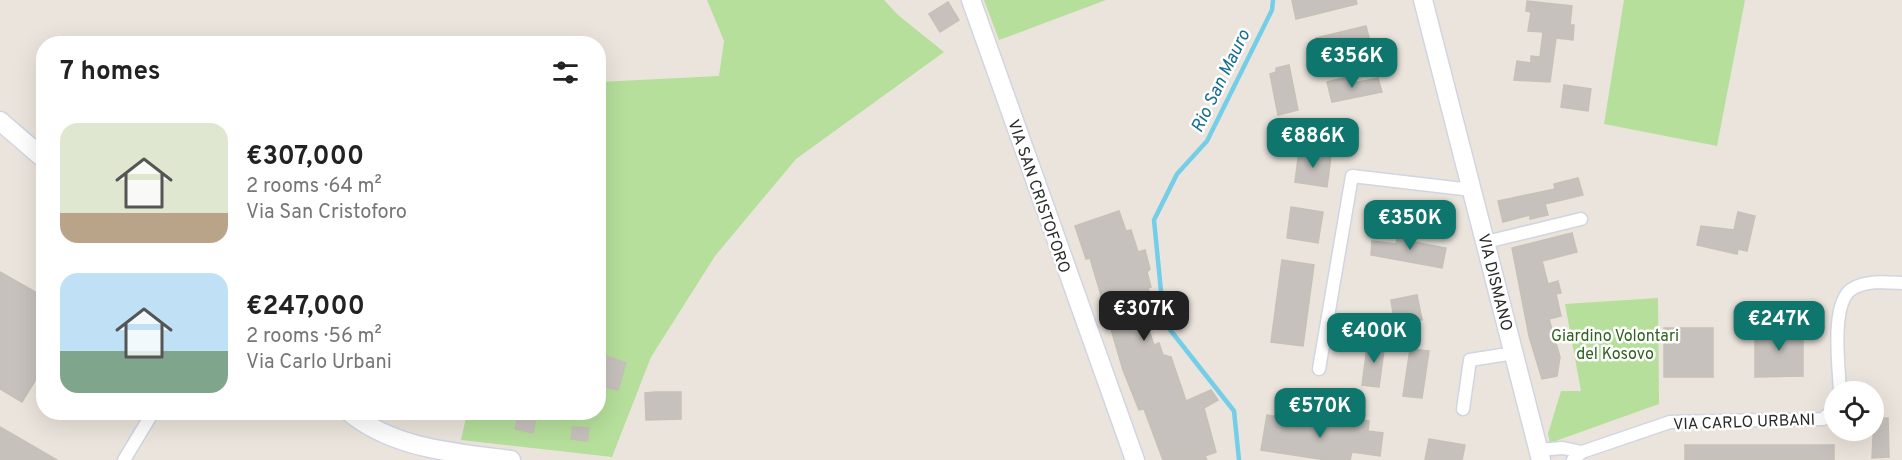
<!DOCTYPE html>
<meta charset="utf-8">
<style>
body{margin:0;font-family:Overpass,sans-serif;background:#f6f6f6;color:#222;height:100vh;display:flex;flex-direction:column;font-size:22px;white-space:nowrap}
*{box-sizing:border-box;margin:0}
p{font-size:20px;color:#767676}
.icon{flex:none;width:33px;height:33px;fill:none;stroke:currentColor;stroke-width:2;stroke-linecap:round;stroke-linejoin:round}
.map{position:relative;flex:1;overflow:hidden}
.sheet{position:absolute;left:36px;top:36px;width:570px;height:384px;display:flex;flex-direction:column;background:#fff;border-radius:24px;box-shadow:0 6px 24px #0002}
.sheet>*{flex:none}
.controls{position:absolute;left:1824px;top:381px;display:grid;gap:12px}
.controls a{display:grid;place-items:center;width:60px;height:60px;border-radius:50%;background:#fff;box-shadow:0 6px 24px #0002;font-size:30px}
.price{position:absolute;translate:-50% -51px;padding:0 14px;border-radius:12px;background:#0f766e;color:#fff;font-size:20px;line-height:39px;filter:drop-shadow(0 2px 3px #0008)}
.price::after{content:'';position:absolute;left:50%;top:36px;width:18px;height:14px;margin-left:-9px;background:inherit;clip-path:polygon(0 0,100% 0,50% 100%)}
.price.selected{background:#222;color:#fff}
ul{padding:0;list-style:none}
li{display:flex;align-items:center;gap:18px;height:150px;padding:0 24px}
li span{display:grid;place-items:center;flex:none;width:168px;height:120px;border-radius:18px;color:#555}
li>.icon{margin-inline-start:auto}
span .icon{width:72px;height:72px;fill:#fffc;stroke-width:1}
li b{font-size:26px}
h2{display:flex;justify-content:space-between;align-items:center;height:72px;padding:0 24px;font-size:26px}
.map>svg:first-child{display:block}
</style>
<div class="map">
<svg width="1902" height="460" viewBox="0 0 1902 460">
<rect width="100%" height="100%" fill="#ebe4dc"/>
<g fill="#b5df9b">
<path d="M707 0H884L898 15 944 52 796 159 715 256 651 357 612 457 461 440 467 413 598 412 599 82 719 76 724 41Z"/>
<path d="M984 0H1106L999 40Z"/>
<path d="M1624 0H1745L1717 146 1604 124Z"/>
<path d="M1658 298 1659 404 1550 443 1548 434 1561 391H1581L1565 304Z"/>
</g>
<g fill="none" stroke-linecap="round" stroke-linejoin="round">
<path stroke="#74cee8" stroke-width="4.5" d="M1239 460 1234 411 1164 322 1154 220 1177 174 1207 141 1272 10 1273 0"/>
</g>
<g fill="#c6c1bc" stroke="#c6c0b6" stroke-width="1.5">
<path d="M1292 0H1356L1357 4 1296 19Z"/>
<path d="M1527 1 1572 6 1570 25H1574L1573 40 1556 38 1550 82 1514 80 1517 61 1531 63V56L1540 57 1543 32 1528 31 1531 12 1526 11Z"/>
<path d="M948 2 959 20 940 32 929 14Z"/>
<path d="M1366 26 1372 49 1332 58 1333 65 1323 67 1316 38Z"/>
<path d="M1289 65 1298 110 1278 115 1270 74 1276 72V68Z"/>
<path d="M1351 76 1353 83 1378 78 1382 92 1332 102 1327 82Z"/>
<path d="M1564 85 1591 89 1588 111 1561 107Z"/>
<path d="M1299 151 1331 156 1327 187 1295 182Z"/>
<path d="M1578 178 1583 195 1545 204 1548 215 1530 219V215L1503 222 1498 201 1555 189 1554 184Z"/>
<path d="M1291 207 1323 212 1318 243 1287 238Z"/>
<path d="M1119 211 1126 231 1131 230 1138 252 1145 250 1150 269 1147 272 1151 287 1148 288 1154 309 1143 314 1154 345 1159 343 1163 355 1171 357 1186 401 1211 390 1218 400 1204 408 1216 452 1205 456 1207 460H1163L1144 409 1139 410 1123 370 1090 258 1086 259 1075 226Z"/>
<path d="M1738 212 1755 216 1747 251 1738 249 1737 254 1697 245 1701 226 1734 230Z"/>
<path d="M1399 230 1411 232 1409 241 1446 248 1442 268 1371 255 1372 241 1396 244Z"/>
<path d="M1572 233 1577 252 1542 261 1548 284 1558 281 1561 293 1556 294 1561 316 1549 319 1560 357 1557 376 1542 379 1529 336 1512 248Z"/>
<path d="M1282 260 1314 265 1303 346 1271 342Z"/>
<path d="M0 272 44 297V366L22 402 0 389Z"/>
<path d="M1417 295 1422 320 1395 325 1391 300Z"/>
<rect x="1664" y="328" width="49" height="49"/>
<path d="M1755 328H1803V376L1755 377Z"/>
<path d="M1368 340 1385 342 1379 387 1362 385Z"/>
<path d="M1410 349 1429 351 1422 398 1403 396Z"/>
<path d="M598 353 626 363 618 390 602 386V383L598 382Z"/>
<path d="M655 392H681V419L646 420 645 393Z"/>
<path d="M519 412H537L533 433 515 429Z"/>
<path d="M1267 415 1343 427 1345 417 1369 421 1368 431 1383 433 1380 456 1352 452 1350 460H1326L1261 450Z"/>
<path d="M1874 418H1888L1889 457 1872 458Z"/>
<path d="M0 427 57 460H0Z"/>
<path d="M573 427 589 428 587 441 571 439Z"/>
<path d="M1429 439 1465 445 1462 460H1425Z"/>
<rect x="1685" y="445" width="149" height="15"/>
</g>
<g fill="none" stroke-linecap="round" stroke-linejoin="round">
<defs>
<g id="street">
<path d="M1486 242 1581 219"/>
<path d="M1319 369 1352 176 1472 190"/>
<path d="M1840 392C1839 367 1830 303 1852 289 1866 280 1886 282 1902 283"/>
<path d="M1463 409 1470 360 1514 353"/>
<path d="M1539 450 1563 448 1582 452"/>
<path d="M124 460 153 412"/>
<path d="M1573 460 1582 452 1670 422 1823 419 1834 409"/>
</g>
<g id="secondary">
<path d="M971 0 1135 460"/>
<path d="M1423 0 1541 460"/>
<path d="M0 121 44 159"/>
<path d="M349 412C394 449 456 453 511 460"/>
</g>
</defs>
<use href="#street" stroke="#d1d5e2" stroke-width="15"/>
<use href="#secondary" stroke="#d1d5e2" stroke-width="21"/>
<use href="#street" stroke="#fff" stroke-width="12"/>
<use href="#secondary" stroke="#fff" stroke-width="18"/>
</g>
<g text-anchor="middle" stroke-width="5" stroke-linejoin="round" paint-order="stroke">
<g font-size="16" fill="#2a2a2a" stroke="#fff">
<text transform="translate(1040 196) rotate(71)" y="6">VIA SAN CRISTOFORO</text>
<text transform="translate(1496 282) rotate(76)" y="6">VIA DISMANO</text>
<text transform="translate(1744 421) rotate(-2)" y="6">VIA CARLO URBANI</text>
</g>
<g font-size="16" fill="#2f631d" stroke="#fff">
<text x="1615" y="341">Giardino Volontari<tspan x="1615" dy="18">del Kosovo</tspan></text>
</g>
<g font-size="18" font-style="italic" fill="#146d93" stroke="#fff">
<text transform="translate(1220 81) rotate(-64)" y="6">Rio San Mauro</text>
</g>
</g>
</svg>
<div class="controls">
<a><svg class="icon" aria-label="locate" viewBox="0 0 24 24"><circle cx="12" cy="12" r="6"/><path d="M12 2v4M12 18v4M2 12h4M18 12h4"/></svg></a>
</div>
<b class="price" style="left:1352px;top:89px">€356K</b>
<b class="price" style="left:1313px;top:169px">€886K</b>
<b class="price" style="left:1410px;top:251px">€350K</b>
<b class="price selected" style="left:1144px;top:342px">€307K</b>
<b class="price" style="left:1779px;top:352px">€247K</b>
<b class="price" style="left:1374px;top:364px">€400K</b>
<b class="price" style="left:1320px;top:439px">€570K</b>
<section class="sheet">
<h2>7 homes<svg class="icon" aria-label="filters" viewBox="0 0 24 24"><path d="M4 7h16M4 17h16"/><circle cx="9" cy="7" r="2"/><circle cx="15" cy="17" r="2"/></svg></h2>
<ul>
<li><span style="background:linear-gradient(#dfe7d0 75%,#b9a48a 0)"><svg class="icon" aria-label="home" viewBox="0 0 24 24"><path d="M3 11l9-7 9 7M6 9v11h12V9"/></svg></span><div><b>€307,000</b><p>2 rooms · 64 m²</p><p>Via San Cristoforo</p></div></li>
<li><span style="background:linear-gradient(#bfe0f5 65%,#7fa58c 0)"><svg class="icon" aria-label="home" viewBox="0 0 24 24"><path d="M3 11l9-7 9 7M6 9v11h12V9"/></svg></span><div><b>€247,000</b><p>2 rooms · 56 m²</p><p>Via Carlo Urbani</p></div></li>
</ul>
</section>
</div>
